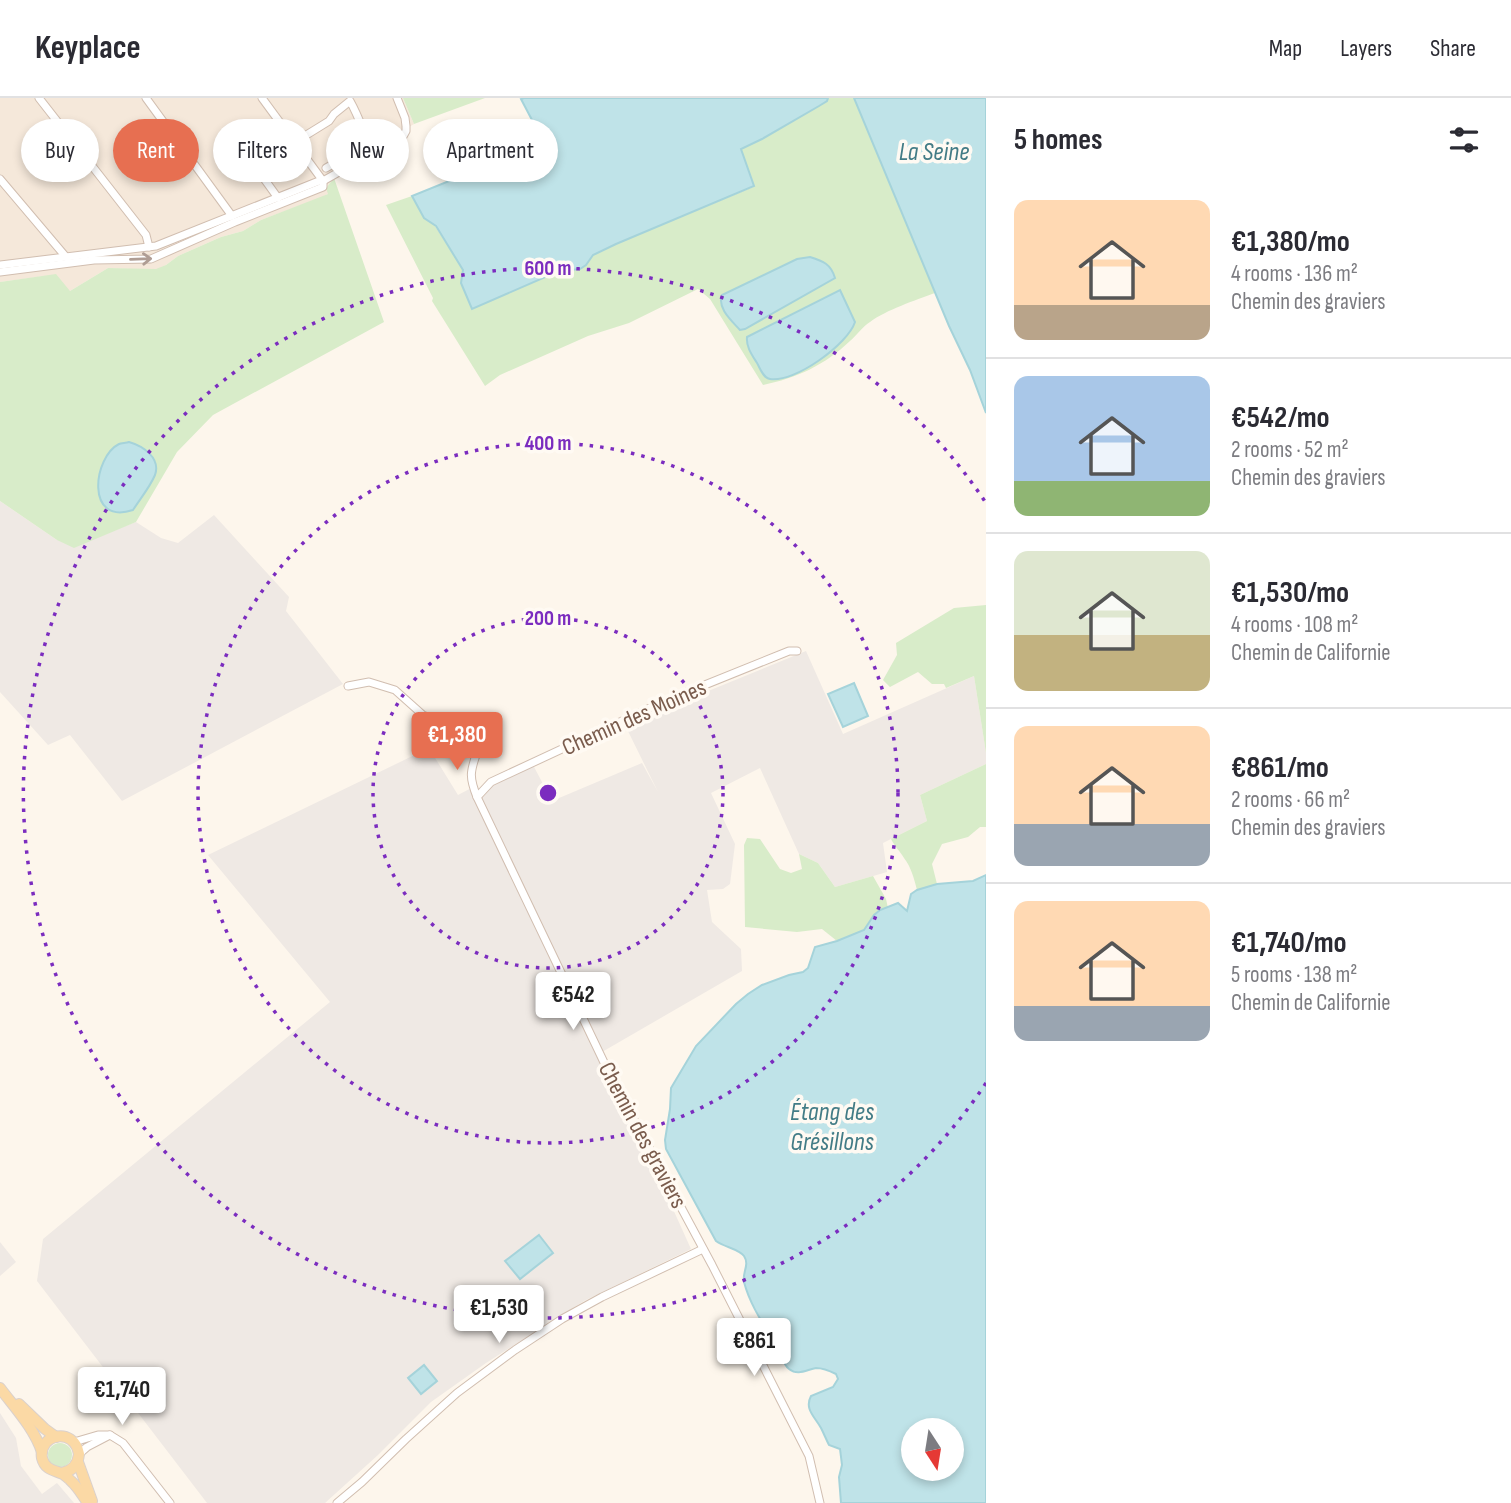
<!DOCTYPE html>
<meta charset="utf-8">
<style>
body{margin:0;font-family:"Sofia Sans Condensed",sans-serif;background:#f7f7f7;color:#2b2b33;height:100vh;display:flex;flex-direction:column;font-size:26px;white-space:nowrap}
*{box-sizing:border-box;margin:0}
p{font-size:23px;color:#7c7c81}
.icon{flex:none;width:38px;height:38px;fill:none;stroke:currentColor;stroke-width:2;stroke-linecap:round;stroke-linejoin:round}
.map{position:relative;flex:1;overflow:hidden}
.side{display:flex;flex-direction:column;background:#fff;width:525px}
.side>*{flex:none}
.guide{position:absolute;left:21px;top:21px;width:665px;height:63px;display:flex;gap:14px}
.needle{width:46px;rotate:168deg}
.tools{position:absolute;left:901px;top:1320px;display:grid;gap:14px}
.tools a{display:grid;place-items:center;width:63px;height:63px;border-radius:50%;background:#fff;box-shadow:0 4px 10px #0003;font-size:35px}
.price{position:absolute;translate:-50% -60px;padding:0 16px;border-radius:7px;background:#fff;color:#222;font-size:23px;line-height:46px;filter:drop-shadow(0 2px 4px #0008)}
.price::after{content:'';position:absolute;left:50%;top:42px;width:21px;height:16px;margin-left:-10px;background:inherit;clip-path:polygon(0 0,100% 0,50% 100%)}
.price.on{background:#e76f51;color:#fff}
ul{padding:0;list-style:none}
li{display:flex;align-items:center;gap:21px;height:175px;padding:0 28px}
li+li{border-top:2px solid #e1e1e2}
li span{display:grid;place-items:center;flex:none;width:196px;height:140px;border-radius:14px;color:#555}
li>.icon{margin-inline-start:auto}
span .icon{width:84px;height:84px;fill:#fffc;stroke-width:1}
li b{font-size:30px}
h2{display:flex;justify-content:space-between;align-items:center;height:84px;padding:0 28px;font-size:30px}
.pill{padding:0 24px;border-radius:32px;background:#fff;box-shadow:0 4px 10px #0003;font-size:24px;line-height:63px}
.pill.on{background:#e76f51;color:#fff}
header{display:flex;align-items:center;gap:42px;box-sizing:border-box;height:98px;padding:0 35px;background:#fff;border-bottom:2px solid #e1e1e2}
header strong{font-size:33px}
nav{display:flex;gap:38px;margin-inline-start:auto;font-size:24px}
main{display:flex;flex:1;min-height:0}
.map>svg:first-child{display:block}
</style>
<header>
<strong>Keyplace</strong>
<nav><a>Map</a><a>Layers</a><a>Share</a></nav>
</header>
<main>
<div class="map">
<svg width="986" height="1405" viewBox="0 0 986 1405">
<rect width="100%" height="100%" fill="#fdf6ec"/>
<path fill="#f5e8da" d="M0 0H403L414 26 404 32 400 39 334 80 326 90 329 95 323 99 261 122 243 133 221 139 178 158 166 167 156 172 108 170 70 193 45 178 0 184Z"/>
<g fill="#efe9e4">
<path d="M0 403 57 442 115 432 136 424 161 440 178 445 214 417 289 499 286 513 343 586 122 703 70 637 48 647 0 594Z"/>
<path d="M806 553 843 636 974 578 986 655V666L920 697 927 723 883 745 887 774 835 789 818 765 799 756 760 670 711 695 735 746 730 786 723 791 707 792 712 824 741 851 742 873 602 954 691 1151 584 1203 486 1265 431 1304 378 1357 325 1405H207L37 1183 43 1141 330 904 208 757 429 650 458 697 477 687 480 694 533 667 552 703 642 665 658 694 625 627Z"/>
<path d="M0 1144 16 1164 0 1178Z"/>
<path d="M0 1315 16 1340 21 1368 42 1396 57 1385 74 1405H0Z"/>
</g>
<g fill="#d8ecc9">
<path d="M403 0H485L414 26Z"/>
<path d="M828 0H854L935 195C916 202 886 212 870 224 862 229 857 237 850 243 825 267 797 280 763 287L710 201 698 191 629 225 588 238 500 277 485 288 432 203 433 200 386 107 412 98 424 119 435 128 463 172 461 185 472 211 559 173 580 171 586 167 593 157 616 146 753 89 741 51 762 41 819 8 827 3Z"/>
<path d="M334 80 384 224 213 317 177 354 136 424 74 450 57 442 0 403V184L56 176 70 193 108 170 156 171 166 167 178 158 221 139 243 133 261 122 328 96 326 90Z"/>
<path d="M986 507V655L974 578 946 590 944 586H932L918 574 890 589 883 582 897 557 896 545 954 510Z"/>
<path d="M986 666V729H980L968 739 942 746 932 766 937 786 917 792C914 780 911 769 904 760 900 753 895 749 891 741L927 723 920 697Z"/>
<path d="M747 740 760 741 780 771 791 775 802 771 799 756 818 765 835 789 873 778 886 801 888 810C870 815 875 825 864 833 857 838 845 840 837 843L822 831 797 834 745 829 744 747Z"/>
<circle cx="60" cy="1357" r="12"/>
</g>
<g fill="#bfe3e8" stroke="#a5d3da" stroke-width="2" fill-rule="evenodd">
<path d="M524 0H828L827 3 819 8 762 41 741 51 754 88 616 146 593 157 586 167 580 171 559 173 472 211 461 185 463 172 436 128 424 120 412 98 533 49 543 43 521 1Z"/>
<path d="M854 0H986V315L970 272 949 228Z"/>
<path d="M810 159C823 163 831 166 835 180L745 231 740 232C731 222 717 210 722 197L797 161Z"/>
<path d="M840 192 855 224C848 246 795 285 770 281 763 280 760 270 757 265 752 257 746 249 747 239Z"/>
<path d="M129 344C143 348 161 360 155 377 150 389 140 401 133 412 85 428 93 359 119 346 121 345 126 345 129 344Z"/>
<path d="M854 585 868 618 843 629 828 596Z"/>
<path d="M986 777V1405H841L839 1379 842 1367 840 1351 829 1347C826 1341 824 1336 821 1330 815 1319 804 1311 811 1298L833 1289 838 1281 836 1276C830 1273 823 1270 816 1270 806 1272 798 1278 789 1271 783 1267 780 1254 776 1247 764 1227 750 1207 744 1184 742 1174 750 1167 744 1158 739 1151 724 1149 716 1143L666 1051 665 1042 670 1011 671 990 696 948 736 906 748 896 762 887 789 877 803 874 808 870 815 849 837 843 864 832 874 817 880 812 898 805 907 813 911 796 917 792 937 786 973 783ZM914 1332H952V1370H914Z"/>
<path d="M539 1137 553 1155 520 1181 505 1163Z"/>
<path d="M424 1267 437 1283 421 1296 408 1280Z"/>
</g>
<g fill="none" stroke-linecap="round" stroke-linejoin="round">
<defs>
<g id="minor">
<path d="M39 0 146 137 149 149"/>
<path d="M146 0 232 118"/>
<path d="M262 0 323 83"/>
<path d="M295 44 329 23 334 16 350 3C358 17 363 32 369 46L326 70"/>
<path d="M244 53 278 100"/>
<path d="M0 81 66 159"/>
<path d="M0 167 156 148 319 83H323L353 66 401 42 406 33V28L405 20 397 0"/>
<path d="M0 174 94 162 151 161 235 124 323 89V83"/>
<path d="M348 588 369 584 395 592 423 617 465 636 472 643 477 654C470 674 469 679 477 699L611 979 712 1167 809 1358 820 1405"/>
<path d="M477 699 491 684 665 603 789 553H797"/>
<path d="M110 1337 123 1345 170 1405"/>
<path d="M74 1344 98 1337H110L87 1349 79 1356"/>
<path d="M337 1405 362 1384 406 1341 457 1295 515 1252 562 1221 602 1199 703 1151"/>
</g>
<g id="primary">
<path d="M0 1290C15 1310 34 1330 42 1354"/>
<path d="M19 1306 45 1331 56 1339"/>
<path d="M78 1364 92 1403"/>
<path d="M62 1375C72 1373 78 1367 79 1356 74 1328 38 1336 42 1360 45 1372 54 1372 63 1376 63 1376 71 1382 71 1383 78 1389 82 1397 88 1405"/>
</g>
</defs>
<use href="#minor" stroke="#d1beb0" stroke-width="9"/>
<use href="#primary" stroke="#dad1cd" stroke-width="12"/>
<use href="#minor" stroke="#fff" stroke-width="7"/>
<use href="#primary" stroke="#fbd9a5" stroke-width="10"/>
</g>
<defs><path id="oneway-shaft" d="M-6 0H5M1.5-3L5.5 0L1.5 3" fill="none" stroke-width="1.6" stroke-linecap="round" stroke-linejoin="round" transform="scale(1.75)"/></defs>
<use stroke="#af9d94" href="#oneway-shaft" transform="translate(141 161) rotate(-2)"/>
<g fill="none" stroke="#7b2cbf" stroke-width="3.5" stroke-dasharray="3.5 7">
<circle cx="548" cy="695" r="175"/>
<circle cx="548" cy="695" r="350"/>
<path d="M986 985A525 525 0 1 1 986 405"/>
</g>
<g text-anchor="middle" stroke-width="7" stroke-linejoin="round" paint-order="stroke">
<g font-size="24" fill="#7a5c4d" stroke="#fffaf3">
<text transform="translate(634 619) rotate(-24)" y="8">Chemin des Moines</text>
<text transform="translate(643 1037) rotate(62)" y="8">Chemin des graviers</text>
</g>
<g font-size="26" font-style="italic" fill="#437c86" stroke="#fffaf3">
<text x="934" y="62">La Seine</text>
<text x="832" y="1022">Étang des<tspan x="832" dy="30">Grésillons</tspan></text>
</g>
</g>
<circle cx="548" cy="695" r="10" fill="#7b2cbf" stroke="#fffaf3" stroke-width="3.5"/>
<g font-size="21" text-anchor="middle" font-weight="bold" fill="#7b2cbf" stroke="#fffaf3" stroke-width="7" stroke-linejoin="round" paint-order="stroke">
<text x="548" y="177">600 m</text>
<text x="548" y="352">400 m</text>
<text x="548" y="527">200 m</text>
</g>
</svg>
<div class="tools">
<a><svg class="needle" viewBox="-14 -14 28 28"><path d="M0-13l5 13h-10z" fill="#e53935"/><path d="M0 13l5-13h-10z" fill="#7c7c81"/></svg></a>
</div>
<b class="price on" style="left:457px;top:674px">€1,380</b>
<b class="price" style="left:573px;top:934px">€542</b>
<b class="price" style="left:499px;top:1247px">€1,530</b>
<b class="price" style="left:754px;top:1280px">€861</b>
<b class="price" style="left:122px;top:1329px">€1,740</b>
<div class="guide">
<a class="pill">Buy</a>
<a class="pill on">Rent</a>
<a class="pill">Filters</a>
<a class="pill">New</a>
<a class="pill">Apartment</a>
</div>
</div>
<section class="side">
<h2>5 homes<svg class="icon" aria-label="filters" viewBox="0 0 24 24"><path d="M4 7h16M4 17h16"/><circle cx="9" cy="7" r="2"/><circle cx="15" cy="17" r="2"/></svg></h2>
<ul>
<li><span style="background:linear-gradient(#ffd9b3 75%,#b9a48a 0)"><svg class="icon" aria-label="home" viewBox="0 0 24 24"><path d="M3 11l9-7 9 7M6 9v11h12V9"/></svg></span><div><b>€1,380/mo</b><p>4 rooms · 136 m²</p><p>Chemin des graviers</p></div></li>
<li><span style="background:linear-gradient(#a9c7e8 75%,#8fb573 0)"><svg class="icon" aria-label="home" viewBox="0 0 24 24"><path d="M3 11l9-7 9 7M6 9v11h12V9"/></svg></span><div><b>€542/mo</b><p>2 rooms · 52 m²</p><p>Chemin des graviers</p></div></li>
<li><span style="background:linear-gradient(#dfe7d0 60%,#c2b280 0)"><svg class="icon" aria-label="home" viewBox="0 0 24 24"><path d="M3 11l9-7 9 7M6 9v11h12V9"/></svg></span><div><b>€1,530/mo</b><p>4 rooms · 108 m²</p><p>Chemin de Californie</p></div></li>
<li><span style="background:linear-gradient(#ffd9b3 70%,#9aa5b1 0)"><svg class="icon" aria-label="home" viewBox="0 0 24 24"><path d="M3 11l9-7 9 7M6 9v11h12V9"/></svg></span><div><b>€861/mo</b><p>2 rooms · 66 m²</p><p>Chemin des graviers</p></div></li>
<li><span style="background:linear-gradient(#ffd9b3 75%,#9aa5b1 0)"><svg class="icon" aria-label="home" viewBox="0 0 24 24"><path d="M3 11l9-7 9 7M6 9v11h12V9"/></svg></span><div><b>€1,740/mo</b><p>5 rooms · 138 m²</p><p>Chemin de Californie</p></div></li>
</ul>
</section>
</main>
